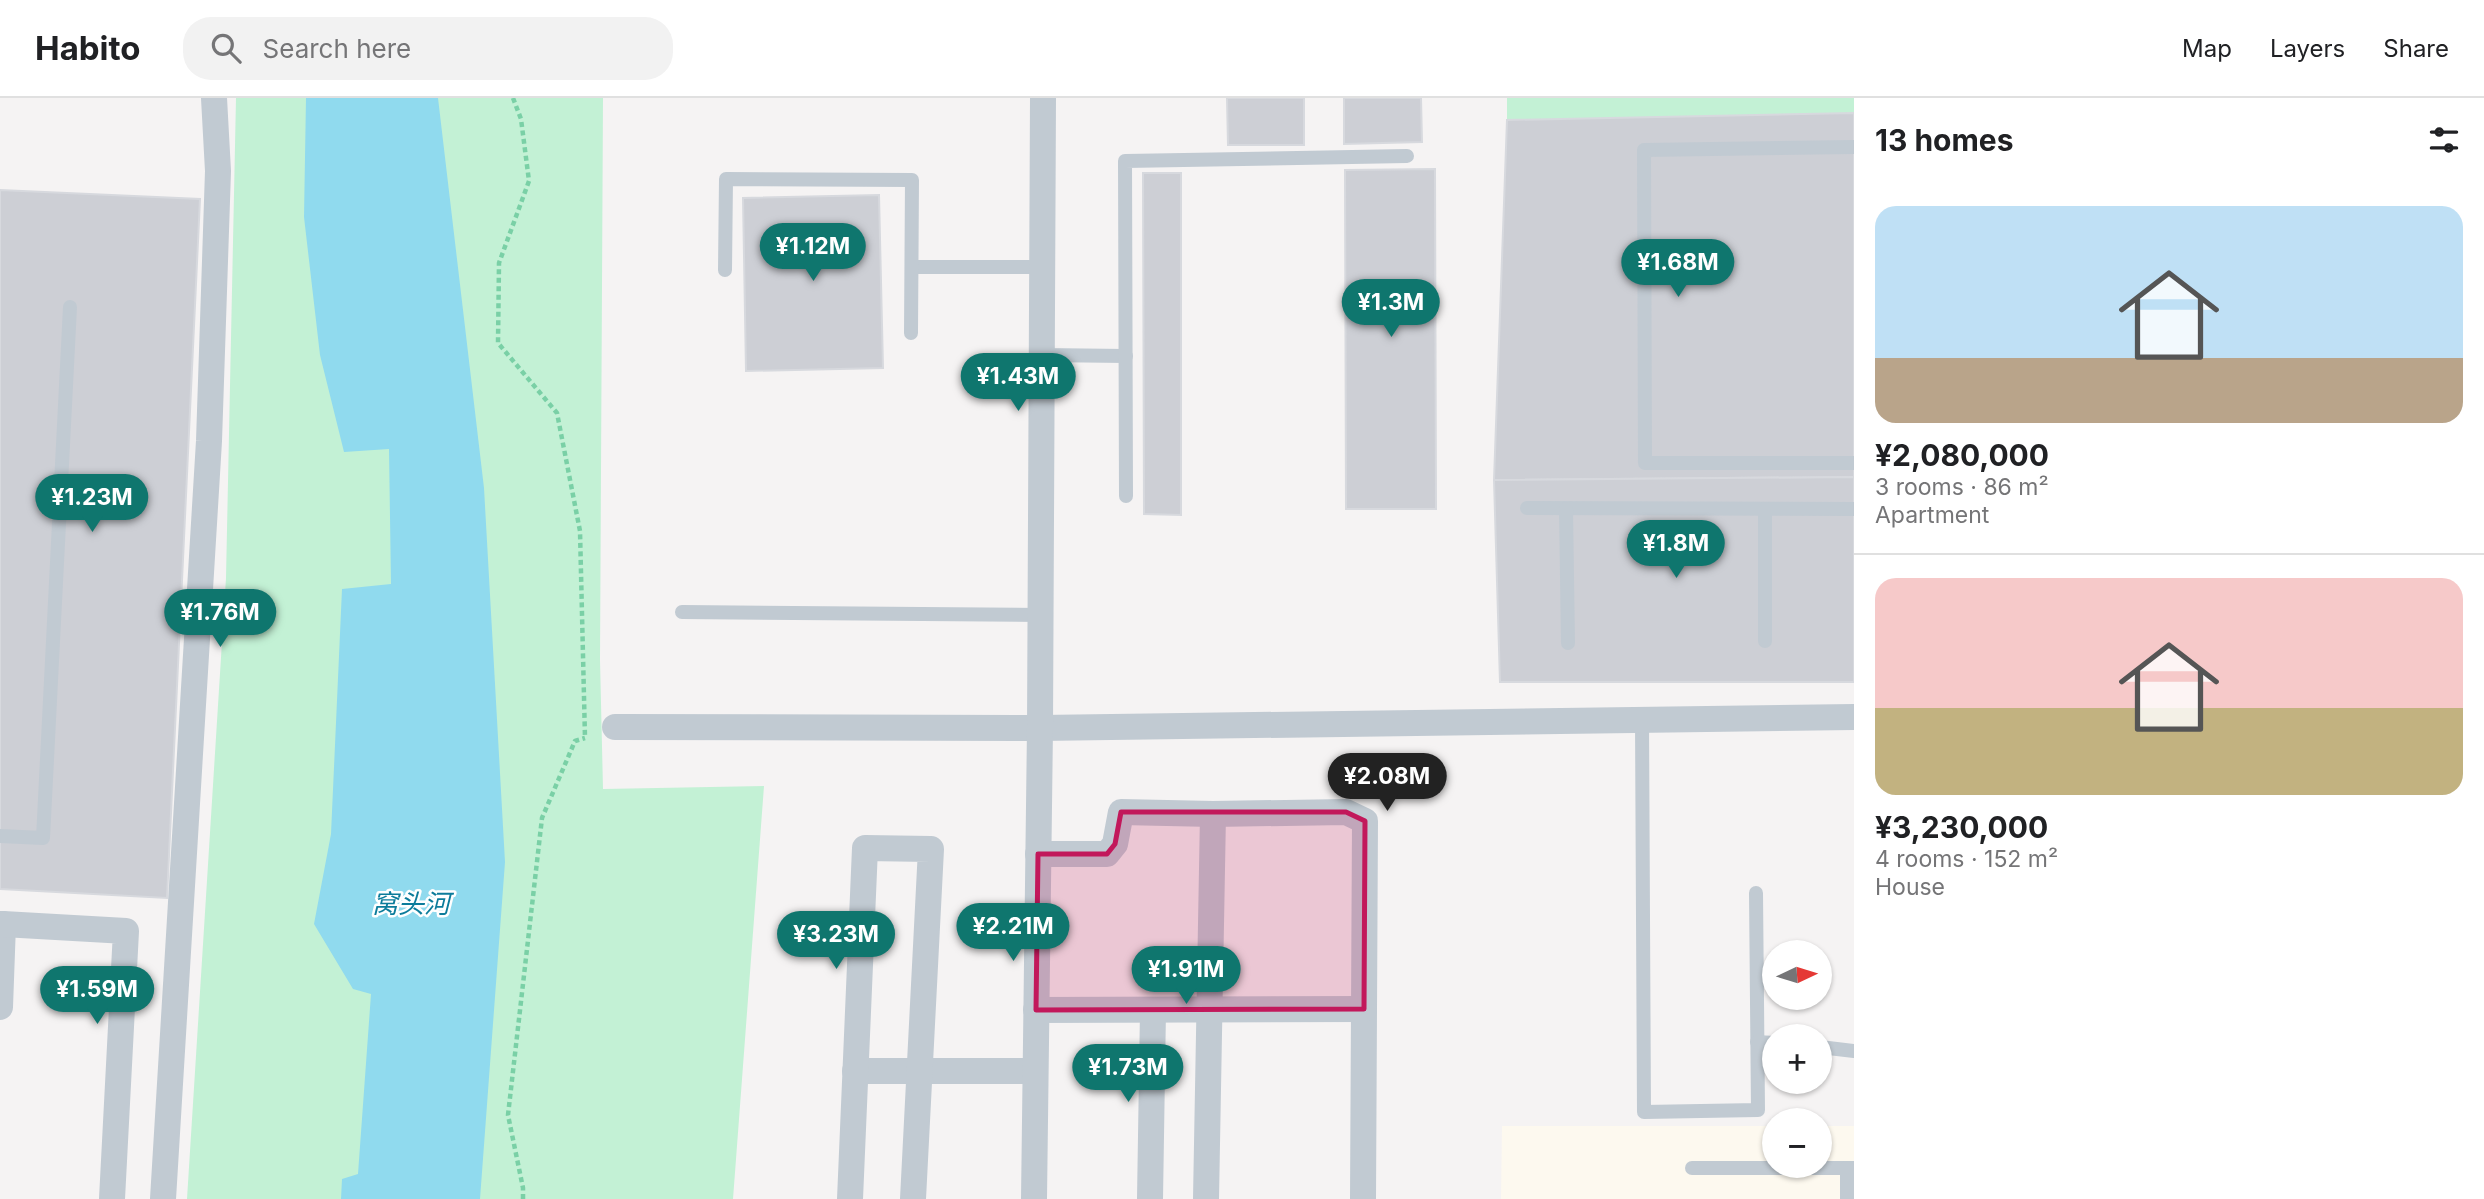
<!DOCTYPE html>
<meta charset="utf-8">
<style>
body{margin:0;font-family:Inter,"Noto Sans SC",sans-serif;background:#f2f2f2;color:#202124;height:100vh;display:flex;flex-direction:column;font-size:26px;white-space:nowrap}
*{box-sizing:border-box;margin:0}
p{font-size:23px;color:#757577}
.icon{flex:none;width:38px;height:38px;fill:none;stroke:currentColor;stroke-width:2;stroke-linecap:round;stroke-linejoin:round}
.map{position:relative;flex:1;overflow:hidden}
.panel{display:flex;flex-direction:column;background:#fff;width:630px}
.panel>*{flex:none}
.needle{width:46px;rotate:86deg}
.buttons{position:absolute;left:1762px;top:842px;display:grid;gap:14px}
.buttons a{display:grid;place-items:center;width:70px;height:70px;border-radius:50%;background:#fff;box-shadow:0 2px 5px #0004;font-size:35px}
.price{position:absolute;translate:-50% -60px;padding:0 16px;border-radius:24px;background:#0f766e;color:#fff;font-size:23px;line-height:46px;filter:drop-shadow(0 2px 4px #0008)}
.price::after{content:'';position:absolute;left:50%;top:42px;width:21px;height:16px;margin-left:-10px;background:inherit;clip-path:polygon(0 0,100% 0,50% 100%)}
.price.selected{background:#222;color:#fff}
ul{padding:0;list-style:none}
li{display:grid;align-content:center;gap:14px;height:371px;padding:0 21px}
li+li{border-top:2px solid #e0e0e0}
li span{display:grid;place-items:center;height:217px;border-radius:21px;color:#555}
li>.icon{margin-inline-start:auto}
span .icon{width:126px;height:126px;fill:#fffc;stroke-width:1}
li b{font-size:30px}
h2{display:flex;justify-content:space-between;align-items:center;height:84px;padding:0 21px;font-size:30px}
header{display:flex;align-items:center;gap:42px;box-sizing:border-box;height:98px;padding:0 35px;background:#fff;border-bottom:2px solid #e0e0e0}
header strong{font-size:33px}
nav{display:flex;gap:38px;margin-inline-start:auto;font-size:24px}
.search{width:490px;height:63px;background:#f2f2f2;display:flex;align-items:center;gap:18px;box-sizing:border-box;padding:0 24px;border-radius:28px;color:#757577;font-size:26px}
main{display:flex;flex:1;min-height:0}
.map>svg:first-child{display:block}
</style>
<header>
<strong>Habito</strong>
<div class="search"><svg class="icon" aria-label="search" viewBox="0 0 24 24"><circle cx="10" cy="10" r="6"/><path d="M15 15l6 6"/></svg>Search here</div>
<nav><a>Map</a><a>Layers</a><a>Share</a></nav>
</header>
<main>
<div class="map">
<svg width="1854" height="1101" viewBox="0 0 1854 1101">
<rect width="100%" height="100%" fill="#f5f3f3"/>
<path fill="#fdf9ef" d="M1502 1028H1774V1068H1820V1028H1854V1101H1501Z"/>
<g fill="#c3f1d5">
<path d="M236 0H603L600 562 603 691 764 688 733 1101H187L226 480Z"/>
<path d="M1507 0H1854V15L1507 22Z"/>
</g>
<path fill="#90daee" d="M306 0H438L484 390 505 764 480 1101H341L342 1081 358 1076 371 896 353 891 314 826 331 736 342 491 391 486 389 351 344 354 320 257 304 119Z"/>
<g fill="#cdcfd5" stroke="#d7d9de" stroke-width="2">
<path d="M1227 0H1304V47H1228Z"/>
<path d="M1344 0H1421L1422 44 1344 46Z"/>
<path d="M1854 15V379L1494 382 1507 22Z"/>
<path d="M1435 71 1436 411H1346L1345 72Z"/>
<path d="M1143 75H1181V417L1144 416Z"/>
<path d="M0 92 200 101 167 800 0 791Z"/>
<path d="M879 97 883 270 746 273 743 100Z"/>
<path d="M1854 379V584H1500L1494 382Z"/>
</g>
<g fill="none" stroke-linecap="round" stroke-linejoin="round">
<g stroke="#7ad0a6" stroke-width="4.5" stroke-dasharray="5 3.5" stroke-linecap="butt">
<path d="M513 0 521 21 529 83 499 165 498 245 557 315 580 433 585 640"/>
<path d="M523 1101V1090L508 1017 542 720 575 643 585 640"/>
</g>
<g stroke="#c1cad2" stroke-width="14">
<path d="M1854 49 1644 52 1645 365H1854"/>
<path d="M913 169H1042"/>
<path d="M725 172 726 81 912 82 911 235"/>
<path d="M1042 257 1126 258"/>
<path d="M1126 398 1125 63 1407 58"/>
<path d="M1527 410 1854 411"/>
<path d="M1566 411 1568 545"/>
<path d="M682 514 1040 517"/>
<path d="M1765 543V411"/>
<path d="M1642 622 1644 1014 1758 1012 1756 795"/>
<path d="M0 738 43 740 70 209"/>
<path d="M1757 944 1774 945"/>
<path d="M1820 949 1854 953"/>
<path d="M1692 1070H1854"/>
<path d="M1847 1070V1101"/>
</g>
<g stroke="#c1cad2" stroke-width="26">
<path d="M615 629 1040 630 1854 619"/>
<path d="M1038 756H1107L1115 746 1121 714 1213 716 1346 714 1365 723 1363 1101"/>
<path d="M0 826H3L0 909"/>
<path d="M3 826 126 833 112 1101"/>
<path d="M1036 912 1364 911"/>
<path d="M855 973H1035"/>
<path d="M163 1101 209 343 218 73 214 0"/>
<path d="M850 1101 865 750 931 751 913 1101"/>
<path d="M1034 1101 1040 630 1043 0"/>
<path d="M1150 1101 1153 912"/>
<path d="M1206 1101 1213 716"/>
</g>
</g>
<path fill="#c2185b" fill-opacity="0.2" stroke="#c2185b" stroke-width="5" stroke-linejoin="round" d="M1121 714H1346L1365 723 1364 911 1036 912 1038 756H1107L1115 746Z"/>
<g text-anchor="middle" stroke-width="5" stroke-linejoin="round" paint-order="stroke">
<g font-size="26" font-style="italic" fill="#0c7c9b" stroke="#fff">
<text x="411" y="815">窝头河</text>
</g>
</g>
</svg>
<div class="buttons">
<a><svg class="needle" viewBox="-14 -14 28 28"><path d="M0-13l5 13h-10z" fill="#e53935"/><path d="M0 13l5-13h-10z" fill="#757577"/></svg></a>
<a>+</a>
<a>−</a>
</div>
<b class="price" style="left:813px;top:185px">¥1.12M</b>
<b class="price" style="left:1678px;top:201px">¥1.68M</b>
<b class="price" style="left:1391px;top:241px">¥1.3M</b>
<b class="price" style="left:1018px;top:315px">¥1.43M</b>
<b class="price" style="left:92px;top:436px">¥1.23M</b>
<b class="price" style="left:1676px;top:482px">¥1.8M</b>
<b class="price" style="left:220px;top:551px">¥1.76M</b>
<b class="price selected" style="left:1387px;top:715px">¥2.08M</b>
<b class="price" style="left:1013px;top:865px">¥2.21M</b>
<b class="price" style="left:836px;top:873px">¥3.23M</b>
<b class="price" style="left:1186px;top:908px">¥1.91M</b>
<b class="price" style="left:97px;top:928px">¥1.59M</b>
<b class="price" style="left:1128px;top:1006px">¥1.73M</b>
</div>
<section class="panel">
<h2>13 homes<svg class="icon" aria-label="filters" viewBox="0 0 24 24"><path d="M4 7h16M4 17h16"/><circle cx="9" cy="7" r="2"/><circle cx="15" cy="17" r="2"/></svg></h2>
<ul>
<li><span style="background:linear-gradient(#bfe0f5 70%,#b9a48a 0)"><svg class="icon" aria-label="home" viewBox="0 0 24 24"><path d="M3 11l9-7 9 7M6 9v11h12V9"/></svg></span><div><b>¥2,080,000</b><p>3 rooms · 86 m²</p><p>Apartment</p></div></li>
<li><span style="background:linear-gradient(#f6c9c9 60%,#c2b280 0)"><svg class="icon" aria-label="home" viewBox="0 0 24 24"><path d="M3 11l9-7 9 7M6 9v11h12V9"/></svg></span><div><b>¥3,230,000</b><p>4 rooms · 152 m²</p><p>House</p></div></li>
</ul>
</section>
</main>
